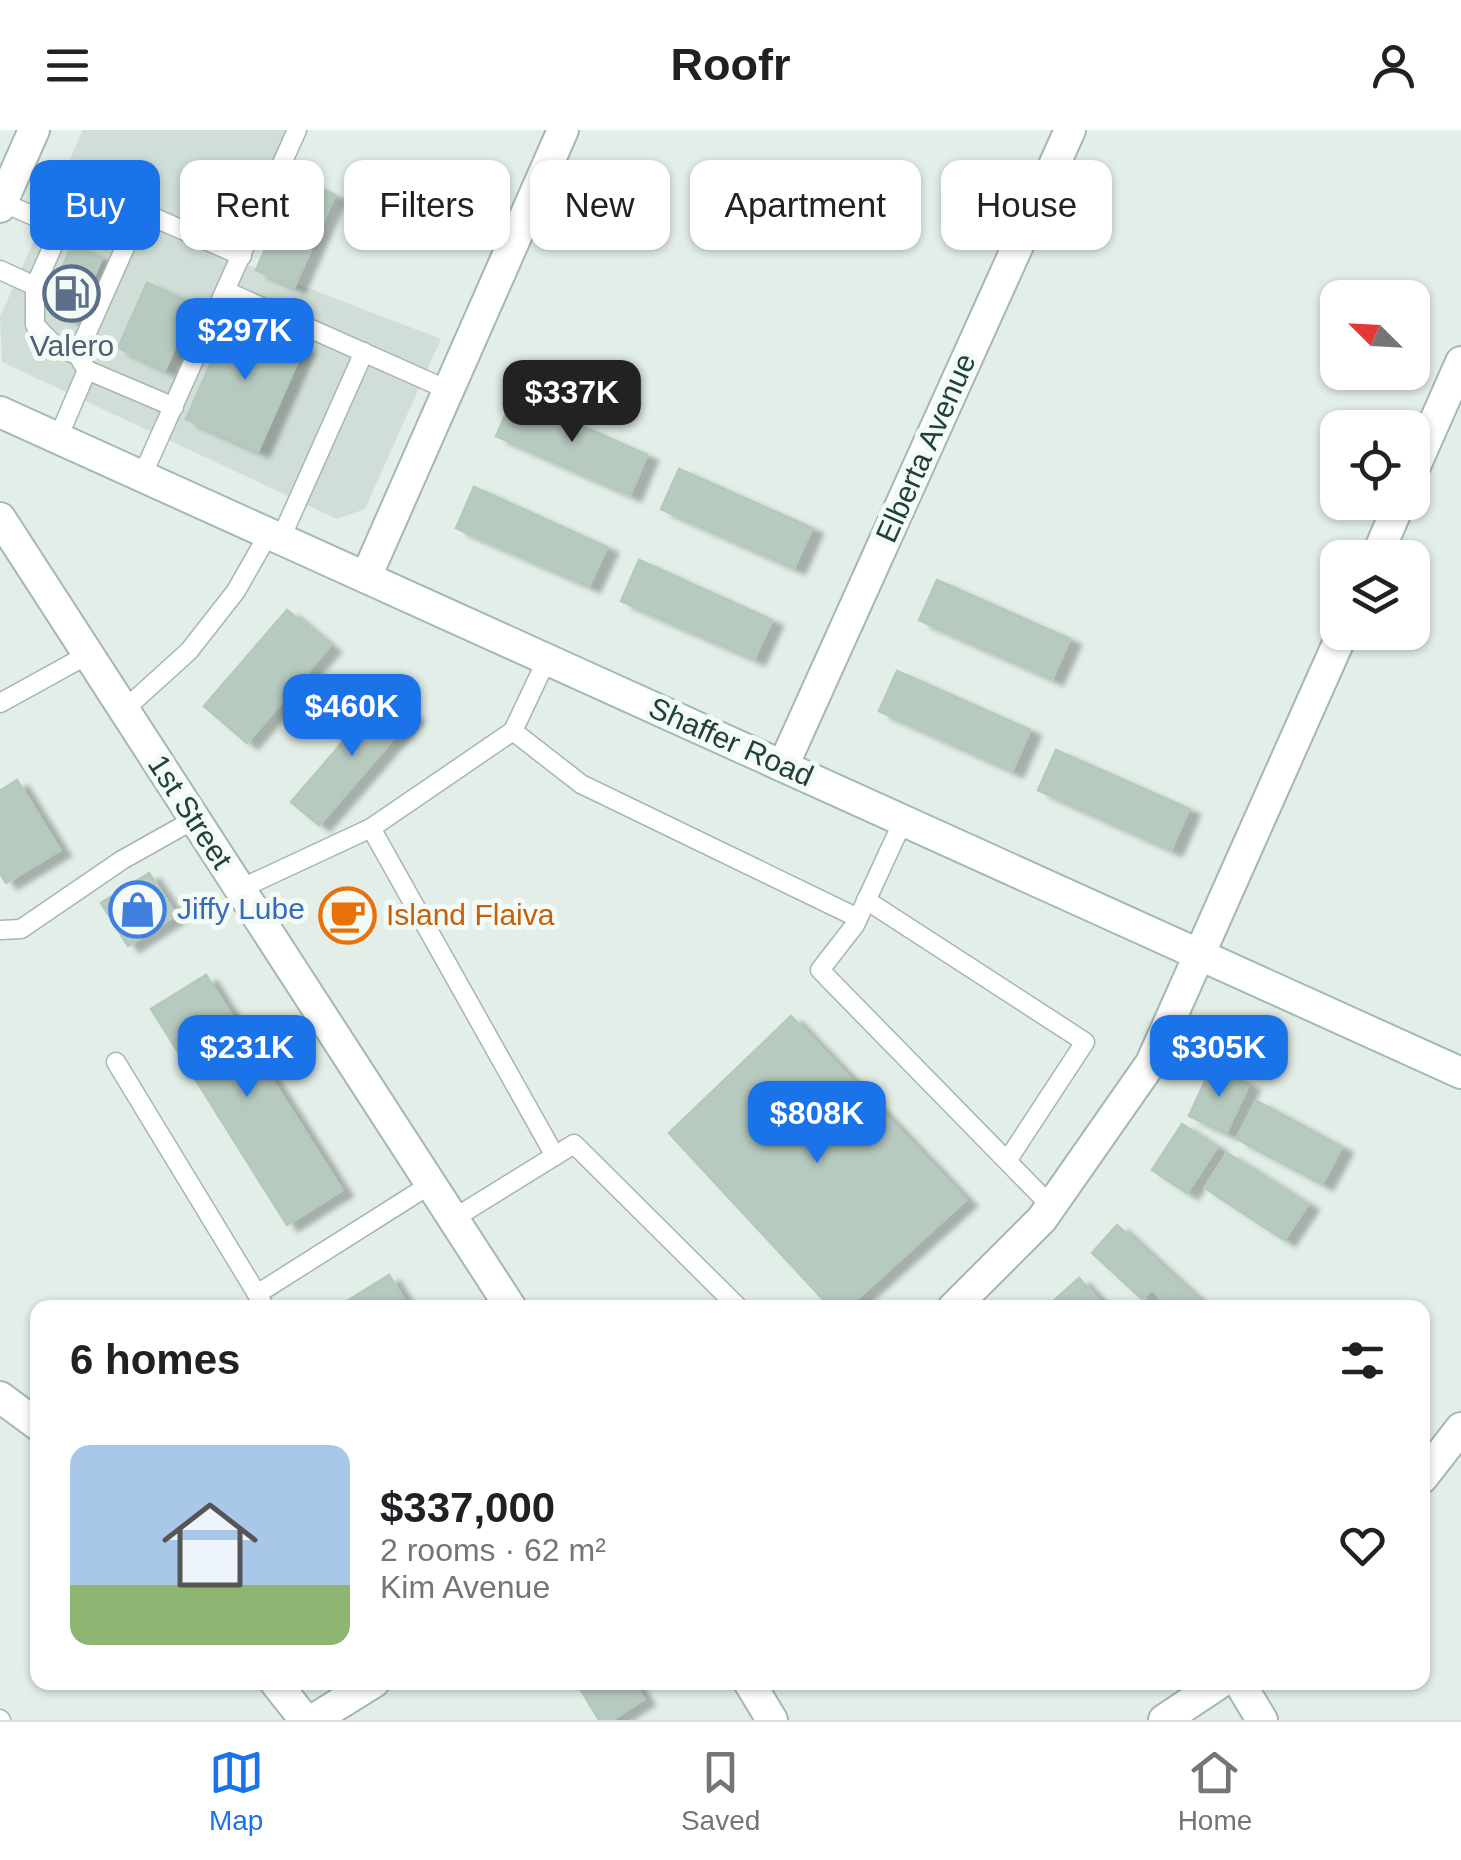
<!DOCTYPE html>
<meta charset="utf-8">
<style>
body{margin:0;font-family:Helvetica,sans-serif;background:#f6f6f6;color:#202124;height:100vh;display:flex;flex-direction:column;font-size:38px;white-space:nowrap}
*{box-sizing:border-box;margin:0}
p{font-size:32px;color:#757577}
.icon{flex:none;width:55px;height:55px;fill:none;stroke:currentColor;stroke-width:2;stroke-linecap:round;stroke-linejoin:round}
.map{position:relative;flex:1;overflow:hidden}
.side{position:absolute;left:30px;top:1170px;width:1400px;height:390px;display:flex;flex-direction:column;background:#fff;border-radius:20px;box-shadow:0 2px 8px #0004}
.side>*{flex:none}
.top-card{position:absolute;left:30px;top:30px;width:1402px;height:90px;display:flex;gap:20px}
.needle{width:65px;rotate:294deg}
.tools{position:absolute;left:1320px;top:150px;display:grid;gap:20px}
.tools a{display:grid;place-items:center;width:110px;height:110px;border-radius:20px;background:#fff;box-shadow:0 2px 8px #0004;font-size:50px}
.price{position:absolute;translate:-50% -85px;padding:0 22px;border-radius:20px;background:#1a73e8;color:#fff;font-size:32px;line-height:65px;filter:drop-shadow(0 2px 5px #0008)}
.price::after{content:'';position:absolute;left:50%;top:60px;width:30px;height:22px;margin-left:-15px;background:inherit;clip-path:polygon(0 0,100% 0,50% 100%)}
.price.active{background:#222;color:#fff}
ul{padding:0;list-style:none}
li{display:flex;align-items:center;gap:30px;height:250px;padding:0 40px}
li span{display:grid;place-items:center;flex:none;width:280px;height:200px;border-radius:20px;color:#555}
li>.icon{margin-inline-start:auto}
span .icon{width:120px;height:120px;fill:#fffc;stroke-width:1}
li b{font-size:42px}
h2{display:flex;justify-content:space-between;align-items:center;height:120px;padding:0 40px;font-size:42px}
.pill{padding:0 35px;border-radius:20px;background:#fff;box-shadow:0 2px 8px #0004;font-size:35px;line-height:90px}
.pill.active{background:#1a73e8;color:#fff}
header{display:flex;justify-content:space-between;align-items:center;height:130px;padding:0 40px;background:#fff;font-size:45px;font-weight:600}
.dock{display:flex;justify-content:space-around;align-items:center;height:140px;border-top:2px solid #e0e0e0;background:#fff;font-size:28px;color:#757577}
.dock a{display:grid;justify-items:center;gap:5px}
.dock .active{color:#1a73e8}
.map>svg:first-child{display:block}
</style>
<header><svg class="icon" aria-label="menu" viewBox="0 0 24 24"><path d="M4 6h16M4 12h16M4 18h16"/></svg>Roofr<svg class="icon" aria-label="person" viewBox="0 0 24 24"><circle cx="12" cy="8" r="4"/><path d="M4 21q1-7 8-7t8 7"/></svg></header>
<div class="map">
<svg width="1461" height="1590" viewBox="0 0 1461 1590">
<defs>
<filter id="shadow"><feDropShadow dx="11" dy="6" stdDeviation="2.5" flood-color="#0004"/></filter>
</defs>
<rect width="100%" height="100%" fill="#e3eee8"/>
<path fill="#d0ded7" d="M83 0H290L230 128 441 209 365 379 337 389 2 232 0 187Z"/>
<g fill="#b7cac0" stroke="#b4c9be" stroke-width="2.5" filter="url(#shadow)">
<path d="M296 48 335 65 294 157 256 140Z"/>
<path d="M72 115 102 128 75 190 45 177Z"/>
<path d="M147 153 194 174 165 240 118 218Z"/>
<path d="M232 186 304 217 258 321 186 289Z"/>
<path d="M514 266 647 325 630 365 496 306Z"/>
<path d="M679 339 812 398 794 438 661 379Z"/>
<path d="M474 357 607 417 589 456 456 398Z"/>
<path d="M639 430 772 490 754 529 621 471Z"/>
<path d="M937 450 1070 509 1052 549 919 490Z"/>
<path d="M287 480 330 516 247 613 204 576Z"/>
<path d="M897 541 1030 600 1012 641 879 581Z"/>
<path d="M385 563 413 586 319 695 291 672Z"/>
<path d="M1056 620 1189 679 1171 720 1038 660Z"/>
<path d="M17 650 60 720 6 753 0 743V661Z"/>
<path d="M149 743 176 785 128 816 101 773Z"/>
<path d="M350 774 359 787 345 796 336 783Z"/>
<path d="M206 845 342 1060 287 1095 151 879Z"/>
<path d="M791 886 966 1070 847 1178H831L669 1003Z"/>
<path d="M1212 936 1249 954 1226 1003 1189 986Z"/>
<path d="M1257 971 1342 1017 1322 1054 1237 1009Z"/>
<path d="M1182 994 1217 1017 1187 1063 1152 1040Z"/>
<path d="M1227 1023 1308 1074 1284 1110 1205 1058Z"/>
<path d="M1117 1095 1207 1178H1172L1152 1159 1142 1169 1092 1123Z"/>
<path d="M389 1145 409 1178H340L339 1176Z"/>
<path d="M1079 1148 1106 1178H1054L1050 1174Z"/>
<path d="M576 1552H633L644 1569 612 1590H599Z"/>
</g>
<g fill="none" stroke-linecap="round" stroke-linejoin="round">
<defs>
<g id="service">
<path d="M115 43 114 70 242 126"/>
<path d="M2 72 61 98"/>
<path d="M82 81C107 87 118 89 126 115L77 225 54 215 35 195V156L61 98Z"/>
<path d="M0 140 35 156"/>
<path d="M226 161 448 260"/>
<path d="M87 240 174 277"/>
<path d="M58 308 87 240 81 231"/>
<path d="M142 346 297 0"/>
<path d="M281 408 364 222"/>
<path d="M547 529 513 601 581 654 858 788"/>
<path d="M0 573 89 524"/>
<path d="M125 579 189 521 236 461 269 403"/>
<path d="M903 691 855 795 820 840 1051 1076"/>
<path d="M371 698 513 601"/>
<path d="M240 759 371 698 555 1026"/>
<path d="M866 770 1085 912 1007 1031"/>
<path d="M0 800 21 799 122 730 195 689"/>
<path d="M116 932 257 1164"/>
<path d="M453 1089 574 1014 739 1178"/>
<path d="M265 1178 257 1164 431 1054"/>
<path d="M0 1589 1 1590"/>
</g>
<g id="minor">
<path d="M1412 343 1461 232"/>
<path d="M1376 428 1400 372"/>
<path d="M366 447 563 0"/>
<path d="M783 636 1070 0"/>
<path d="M953 1178 1042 1089 1151 933 1343 502"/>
<path d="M0 1267 38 1295"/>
<path d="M1422 1348 1461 1298"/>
<path d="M275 1552 305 1590"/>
<path d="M1239 1552 1262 1590"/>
<path d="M313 1590 374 1552"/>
<path d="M1164 1590 1221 1552"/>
</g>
<g id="tertiary">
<path d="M0 388 511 1178"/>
<path d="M749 1552 772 1590"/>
</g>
<g id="secondary">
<path d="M0 77 34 0"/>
<path d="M0 282 1461 943"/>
</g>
</defs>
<use href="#service" stroke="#a5b7af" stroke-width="21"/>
<use href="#minor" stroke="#a5b7af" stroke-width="34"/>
<use href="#tertiary" stroke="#a5b7af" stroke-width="34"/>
<use href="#secondary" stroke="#9fbcaf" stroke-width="34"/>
<use href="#service" stroke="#fff" stroke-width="18"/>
<use href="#minor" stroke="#fff" stroke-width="30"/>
<use href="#tertiary" stroke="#fff" stroke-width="30"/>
<use href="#secondary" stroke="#fff" stroke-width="30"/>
</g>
<defs>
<symbol id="fuel-ring" viewBox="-11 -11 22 22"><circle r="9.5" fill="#f4faf6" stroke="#5c6f8a" stroke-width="1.5"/><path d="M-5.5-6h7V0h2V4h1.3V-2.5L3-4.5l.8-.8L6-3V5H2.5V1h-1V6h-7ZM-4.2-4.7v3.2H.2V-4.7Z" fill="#5c6f8a"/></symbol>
<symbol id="shop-ring" viewBox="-11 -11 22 22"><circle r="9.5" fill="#f4faf6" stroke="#3f7fe0" stroke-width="1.5"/><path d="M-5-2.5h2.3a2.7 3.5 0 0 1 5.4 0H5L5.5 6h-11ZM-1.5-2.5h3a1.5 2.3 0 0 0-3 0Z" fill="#3f7fe0"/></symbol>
<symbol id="cafe-ring" viewBox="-11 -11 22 22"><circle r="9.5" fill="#f4faf6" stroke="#e8710a" stroke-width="1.5"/><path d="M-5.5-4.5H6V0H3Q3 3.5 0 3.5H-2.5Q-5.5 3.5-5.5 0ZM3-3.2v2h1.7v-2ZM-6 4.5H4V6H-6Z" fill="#e8710a"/></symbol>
</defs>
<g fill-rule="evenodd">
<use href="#fuel-ring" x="40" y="132" width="63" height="63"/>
<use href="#shop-ring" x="106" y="748" width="63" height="63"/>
<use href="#cafe-ring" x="316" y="754" width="63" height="63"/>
</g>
<g text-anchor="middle" stroke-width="10" stroke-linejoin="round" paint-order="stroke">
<g font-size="30" fill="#4e5e75" stroke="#f4faf6">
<text x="72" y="226">Valero</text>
</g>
<g font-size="30" fill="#204236" stroke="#f4faf6">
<text transform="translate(926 318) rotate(-66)" y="10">Elberta Avenue</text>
<text transform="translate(731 612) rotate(24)" y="10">Shaffer Road</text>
<text transform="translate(190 682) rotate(57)" y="10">1st Street</text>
</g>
<g font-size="30" fill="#366cbe" stroke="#f4faf6" text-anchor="start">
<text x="177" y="789">Jiffy Lube</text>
</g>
<g font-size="30" fill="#c56008" stroke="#f4faf6" text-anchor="start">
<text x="386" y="795">Island Flaiva</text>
</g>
</g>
</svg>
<div class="tools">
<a><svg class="needle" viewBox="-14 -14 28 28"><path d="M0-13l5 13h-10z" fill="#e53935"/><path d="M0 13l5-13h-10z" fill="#757577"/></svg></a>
<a><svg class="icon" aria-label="locate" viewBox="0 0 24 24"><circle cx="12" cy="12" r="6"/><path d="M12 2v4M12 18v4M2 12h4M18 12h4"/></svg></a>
<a><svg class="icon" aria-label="layers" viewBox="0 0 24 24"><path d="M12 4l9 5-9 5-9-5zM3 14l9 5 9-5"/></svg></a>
</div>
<b class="price" style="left:245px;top:253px">$297K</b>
<b class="price active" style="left:572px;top:315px">$337K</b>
<b class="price" style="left:352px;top:629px">$460K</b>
<b class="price" style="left:247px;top:970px">$231K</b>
<b class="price" style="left:1219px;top:970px">$305K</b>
<b class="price" style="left:817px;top:1036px">$808K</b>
<div class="top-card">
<a class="pill active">Buy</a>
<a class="pill">Rent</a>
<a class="pill">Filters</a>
<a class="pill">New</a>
<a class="pill">Apartment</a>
<a class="pill">House</a>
</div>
<section class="side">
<h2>6 homes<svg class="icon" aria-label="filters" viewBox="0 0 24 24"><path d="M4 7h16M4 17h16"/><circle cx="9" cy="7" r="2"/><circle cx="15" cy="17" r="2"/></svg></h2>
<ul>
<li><span style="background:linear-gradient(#a9c7e8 70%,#8fb573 0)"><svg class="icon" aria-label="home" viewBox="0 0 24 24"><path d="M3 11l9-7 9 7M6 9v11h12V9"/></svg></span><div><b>$337,000</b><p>2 rooms · 62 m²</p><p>Kim Avenue</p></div><svg class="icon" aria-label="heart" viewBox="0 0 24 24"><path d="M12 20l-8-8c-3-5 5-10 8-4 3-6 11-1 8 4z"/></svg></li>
</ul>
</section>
</div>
<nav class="dock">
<a class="active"><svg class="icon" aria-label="map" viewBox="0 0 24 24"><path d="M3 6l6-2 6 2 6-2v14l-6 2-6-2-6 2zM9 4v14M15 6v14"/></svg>Map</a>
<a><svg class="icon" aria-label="saved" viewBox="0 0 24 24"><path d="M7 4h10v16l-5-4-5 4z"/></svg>Saved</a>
<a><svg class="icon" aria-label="home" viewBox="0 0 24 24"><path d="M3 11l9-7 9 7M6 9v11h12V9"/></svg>Home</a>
</nav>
